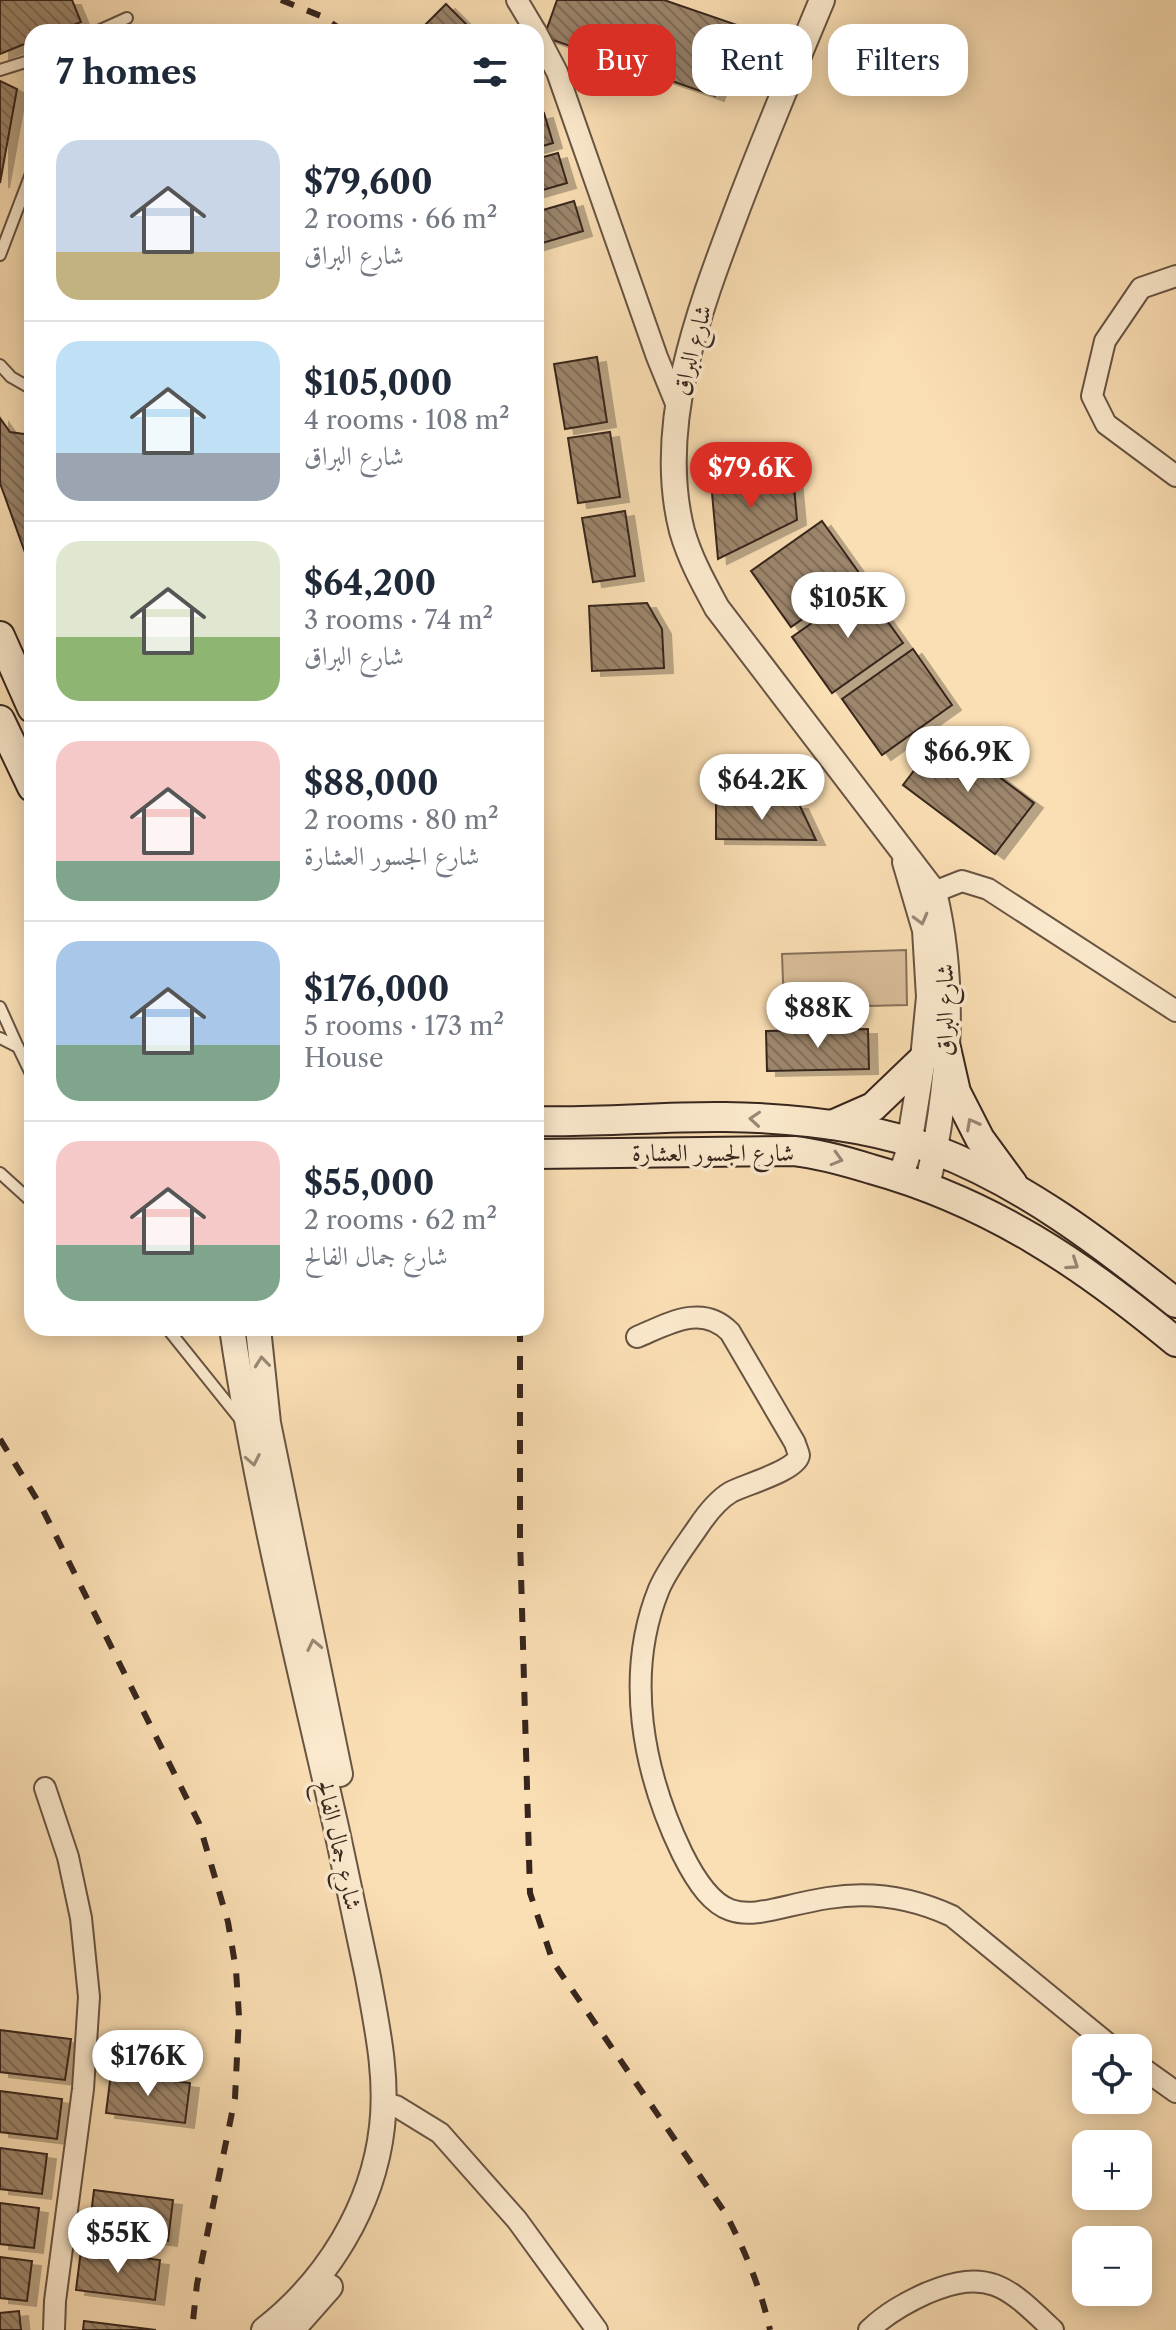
<!DOCTYPE html>
<meta charset="utf-8">
<style>
body{margin:0;font-family:"Libre Caslon Text",Amiri,serif;background:#f2f2f3;color:#1f2937;height:100vh;display:flex;flex-direction:column;font-size:30px;white-space:nowrap}
*{box-sizing:border-box;margin:0}
p{font-size:26px;color:#747a83}
.icon{flex:none;width:44px;height:44px;fill:none;stroke:currentColor;stroke-width:2;stroke-linecap:round;stroke-linejoin:round}
.map{position:relative;flex:1;overflow:hidden}
.panel{position:absolute;left:24px;top:24px;width:520px;height:1312px;display:flex;flex-direction:column;background:#fff;border-radius:24px;box-shadow:0 4px 20px #0003}
.panel>*{flex:none}
.hud{position:absolute;left:568px;top:24px;width:488px;height:72px;display:flex;gap:16px}
.tools{position:absolute;left:1072px;top:2034px;display:grid;gap:16px}
.tools a{display:grid;place-items:center;width:80px;height:80px;border-radius:16px;background:#fff;box-shadow:0 4px 20px #0003;font-size:40px}
.price{position:absolute;translate:-50% -68px;padding:0 18px;border-radius:28px;background:#fff;color:#222;font-size:26px;line-height:52px;filter:drop-shadow(0 2px 4px #0008)}
.price::after{content:'';position:absolute;left:50%;top:48px;width:24px;height:18px;margin-left:-12px;background:inherit;clip-path:polygon(0 0,100% 0,50% 100%)}
.price.current{background:#d93025;color:#fff}
ul{padding:0;list-style:none}
li{display:flex;align-items:center;gap:24px;height:200px;padding:0 32px}
li+li{border-top:2px solid #e0e1e3}
li span{display:grid;place-items:center;flex:none;width:224px;height:160px;border-radius:24px;color:#555}
li>.icon{margin-inline-start:auto}
span .icon{width:96px;height:96px;fill:#fffc;stroke-width:1}
li b{font-size:34px}
h2{display:flex;justify-content:space-between;align-items:center;height:96px;padding:0 32px;font-size:34px}
.pill{padding:0 28px;border-radius:24px;background:#fff;box-shadow:0 4px 20px #0003;font-size:28px;line-height:72px}
.pill.current{background:#d93025;color:#fff}
.map>svg:first-child{display:block}
</style>
<div class="map">
<svg width="1176" height="2330" viewBox="0 0 1176 2330">
<defs>
<pattern id="building-back-hatch" width="6" height="6" patternUnits="userSpaceOnUse" patternTransform="scale(2)"><rect width="6" height="6" fill="#9d866c"/><path d="M-1 5l2 2M0 0l6 6M5-1l2 2" fill="none" stroke="#816d58"/></pattern>
<filter id="shadow"><feDropShadow dx="9" dy="5" stdDeviation="0" flood-color="#0004"/></filter>
</defs>
<rect width="100%" height="100%" fill="#fbdfb4"/>
<filter id="stains"><feTurbulence type="fractalNoise" baseFrequency=".0025" numOctaves="4"/><feColorMatrix values="0 0 0 0 .2 0 0 0 0 .09 0 0 0 0 .02 0 0 0 .5 -.17"/></filter>
<radialGradient id="worn" r=".72"><stop offset=".6" stop-color="#630" stop-opacity="0"/><stop offset="1" stop-color="#630" stop-opacity=".3"/></radialGradient>
<path fill="#dabf9a" stroke="#88725c" stroke-width="2" d="M906 950 907 1005 784 1008 782 954Z"/>
<g fill="url(#building-back-hatch)" stroke="#37251d" stroke-width="2" filter="url(#shadow)">
<path d="M0 0H72L81 22 56 32H32V41L0 54Z"/>
<path d="M557 0H664L740 26 715 96 544 37Z"/>
<path d="M446 4 474 32H418Z"/>
<path d="M0 81 17 89 0 183Z"/>
<path d="M544 113 553 143 536 148V115Z"/>
<path d="M558 153 567 183 536 192V159Z"/>
<path d="M574 201 583 231 536 245V212Z"/>
<path d="M597 357 607 422 565 429 554 364Z"/>
<path d="M0 418 10 432 32 435V483L27 482 32 495V572L0 483Z"/>
<path d="M610 432 620 497 578 503 568 438Z"/>
<path d="M793 475 797 520 718 559 711 482Z"/>
<path d="M625 511 635 576 593 582 582 518Z"/>
<path d="M822 521 862 577 791 627 751 571Z"/>
<path d="M863 587 903 643 832 693 792 637Z"/>
<path d="M647 603 662 629 664 668 592 671 589 606Z"/>
<path d="M913 649 952 705 882 755 842 699Z"/>
<path d="M942 734 1034 803 995 854 903 785Z"/>
<path d="M716 803 799 804 816 840 716 839Z"/>
<path d="M868 1029 869 1069 767 1071 766 1031Z"/>
<path d="M0 2030 71 2039 65 2080 0 2072Z"/>
<path d="M111 2073 190 2083 185 2123 106 2113Z"/>
<path d="M0 2091 62 2099 57 2139 0 2132Z"/>
<path d="M0 2148 47 2154 42 2194 0 2189Z"/>
<path d="M94 2190 173 2200 168 2241 89 2231Z"/>
<path d="M0 2203 39 2208 34 2248 0 2244Z"/>
<path d="M81 2250 160 2260 155 2300 76 2290Z"/>
<path d="M0 2257 32 2261 27 2301 0 2298Z"/>
<path d="M19 2311 21 2330H0V2313Z"/>
<path d="M84 2321 156 2330H83Z"/>
</g>
<g fill="none" stroke-linecap="round" stroke-linejoin="round">
<defs>
<g id="service">
<path d="M96 32 127 18"/>
<path d="M0 70 32 60"/>
<path d="M0 255 32 171"/>
<path d="M0 365 11 377 32 389"/>
<path d="M0 1007 18 1047"/>
<path d="M0 1038 18 1047 32 1076"/>
<path d="M0 1173 32 1202"/>
<path d="M167 1328 240 1419"/>
</g>
<g id="minor">
<path d="M517 0 536 32"/>
<path d="M536 32 557 72 657 357 677 406"/>
<path d="M1176 276 1141 288 1105 341 1092 396 1106 424 1176 476"/>
<path d="M934 892 962 881 988 889 1176 1011"/>
<path d="M637 1337C668 1324 702 1303 730 1332L795 1443C795 1444 799 1454 799 1455 798 1470 744 1485 731 1492 719 1499 706 1515 698 1527 685 1546 668 1568 659 1589 624 1675 643 1772 682 1853 725 1940 752 1910 828 1898 871 1891 913 1898 952 1916L1113 2048"/>
<path d="M45 1788 68 1857 81 1918 89 1997 83 2089 55 2301 54 2330"/>
<path d="M1138 2065 1176 2092"/>
<path d="M396 2106 440 2133 517 2220 597 2330"/>
<path d="M869 2330C887 2313 905 2303 927 2293 989 2267 1008 2287 1053 2330"/>
</g>
<g id="tertiary">
<path d="M822 0C794 67 766 134 740 202 702 303 654 422 682 531 690 559 704 584 717 608L934 892C957 986 949 1092 927 1186"/>
<path d="M900 1177 907 1157 923 1059 929 997 925 930 905 862"/>
<path d="M232 1328C257 1499 300 1667 338 1836 348 1883 358 1930 368 1977 377 2027 388 2076 382 2127 373 2207 327 2281 264 2330"/>
<path d="M258 1328 268 1423 340 1774"/>
<path d="M292 2330 330 2287"/>
</g>
<g id="secondary">
<path d="M0 636 32 708"/>
<path d="M0 720 32 787"/>
<path d="M946 1048 956 1092 980 1139 1013 1184"/>
<path d="M536 1121C599 1123 662 1116 725 1117 795 1118 869 1126 935 1150 1024 1184 1102 1244 1176 1303"/>
<path d="M832 1125 873 1107 923 1059"/>
<path d="M536 1154 794 1151C821 1154 845 1161 871 1169 990 1202 1082 1264 1176 1342"/>
</g>
</defs>
<use href="#service" stroke="#685443" stroke-width="14"/>
<use href="#minor" stroke="#685443" stroke-width="24"/>
<use href="#tertiary" stroke="#685443" stroke-width="28"/>
<use href="#secondary" stroke="#37251d" stroke-width="32"/>
<use href="#service" stroke="#fceace" stroke-width="10"/>
<use href="#minor" stroke="#fceace" stroke-width="20"/>
<use href="#tertiary" stroke="#fceace" stroke-width="24"/>
<use href="#secondary" stroke="#fceace" stroke-width="28"/>
<g stroke="#37251d" stroke-width="6" stroke-dasharray="14 14" stroke-linecap="butt">
<path d="M281 0 321 16 345 32"/>
<path d="M520 1328V1538L530 1893 553 1962 726 2214C745 2251 761 2289 770 2330"/>
<path d="M0 1439 41 1506 199 1823 228 1922 236 1970 239 2016 235 2098 197 2284 192 2330"/>
</g>
</g>
<defs><path id="oneway-chevron" d="M-2-3.5L2.5 0L-2 3.5" fill="none" stroke-width="1.6" stroke-linecap="round" stroke-linejoin="round" transform="scale(2)"/></defs>
<g stroke="#9a8876">
<use href="#oneway-chevron" transform="translate(921 919) rotate(75)"/>
<use href="#oneway-chevron" transform="translate(755 1119) rotate(-176)"/>
<use href="#oneway-chevron" transform="translate(972 1124) rotate(-118)"/>
<use href="#oneway-chevron" transform="translate(837 1159) rotate(16)"/>
<use href="#oneway-chevron" transform="translate(1073 1264) rotate(34)"/>
<use href="#oneway-chevron" transform="translate(262 1362) rotate(-96)"/>
<use href="#oneway-chevron" transform="translate(253 1460) rotate(79)"/>
<use href="#oneway-chevron" transform="translate(314 1645) rotate(-102)"/>
</g>
<g text-anchor="middle" stroke-width="7" stroke-linejoin="round" paint-order="stroke">
<g font-size="24" fill="#37251d" stroke="#fceace">
<text transform="translate(692 350) rotate(-75)" y="8">شارع البراق</text>
<text transform="translate(945 1010) rotate(-90)" y="8">شارع البراق</text>
<text x="713" y="1161">شارع الجسور العشارة</text>
<text transform="translate(339 1845) rotate(77)" y="8">شارع جمال الفالح</text>
</g>
</g>
<rect width="100%" height="100%" filter="url(#stains)"/>
<rect width="100%" height="100%" fill="url(#worn)"/>
</svg>
<div class="tools">
<a><svg class="icon" aria-label="locate" viewBox="0 0 24 24"><circle cx="12" cy="12" r="6"/><path d="M12 2v4M12 18v4M2 12h4M18 12h4"/></svg></a>
<a>+</a>
<a>−</a>
</div>
<b class="price current" style="left:751px;top:510px">$79.6K</b>
<b class="price" style="left:848px;top:640px">$105K</b>
<b class="price" style="left:968px;top:794px">$66.9K</b>
<b class="price" style="left:762px;top:822px">$64.2K</b>
<b class="price" style="left:818px;top:1050px">$88K</b>
<b class="price" style="left:148px;top:2098px">$176K</b>
<b class="price" style="left:118px;top:2275px">$55K</b>
<div class="hud">
<a class="pill current">Buy</a>
<a class="pill">Rent</a>
<a class="pill">Filters</a>
</div>
<section class="panel">
<h2>7 homes<svg class="icon" aria-label="filters" viewBox="0 0 24 24"><path d="M4 7h16M4 17h16"/><circle cx="9" cy="7" r="2"/><circle cx="15" cy="17" r="2"/></svg></h2>
<ul>
<li><span style="background:linear-gradient(#c9d6e8 70%,#c2b280 0)"><svg class="icon" aria-label="home" viewBox="0 0 24 24"><path d="M3 11l9-7 9 7M6 9v11h12V9"/></svg></span><div><b>$79,600</b><p>2 rooms · 66 m²</p><p>شارع البراق</p></div></li>
<li><span style="background:linear-gradient(#bfe0f5 70%,#9aa5b1 0)"><svg class="icon" aria-label="home" viewBox="0 0 24 24"><path d="M3 11l9-7 9 7M6 9v11h12V9"/></svg></span><div><b>$105,000</b><p>4 rooms · 108 m²</p><p>شارع البراق</p></div></li>
<li><span style="background:linear-gradient(#dfe7d0 60%,#8fb573 0)"><svg class="icon" aria-label="home" viewBox="0 0 24 24"><path d="M3 11l9-7 9 7M6 9v11h12V9"/></svg></span><div><b>$64,200</b><p>3 rooms · 74 m²</p><p>شارع البراق</p></div></li>
<li><span style="background:linear-gradient(#f6c9c9 75%,#7fa58c 0)"><svg class="icon" aria-label="home" viewBox="0 0 24 24"><path d="M3 11l9-7 9 7M6 9v11h12V9"/></svg></span><div><b>$88,000</b><p>2 rooms · 80 m²</p><p>شارع الجسور العشارة</p></div></li>
<li><span style="background:linear-gradient(#a9c7e8 65%,#7fa58c 0)"><svg class="icon" aria-label="home" viewBox="0 0 24 24"><path d="M3 11l9-7 9 7M6 9v11h12V9"/></svg></span><div><b>$176,000</b><p>5 rooms · 173 m²</p><p>House</p></div></li>
<li><span style="background:linear-gradient(#f6c9c9 65%,#7fa58c 0)"><svg class="icon" aria-label="home" viewBox="0 0 24 24"><path d="M3 11l9-7 9 7M6 9v11h12V9"/></svg></span><div><b>$55,000</b><p>2 rooms · 62 m²</p><p>شارع جمال الفالح</p></div></li>
</ul>
</section>
</div>
